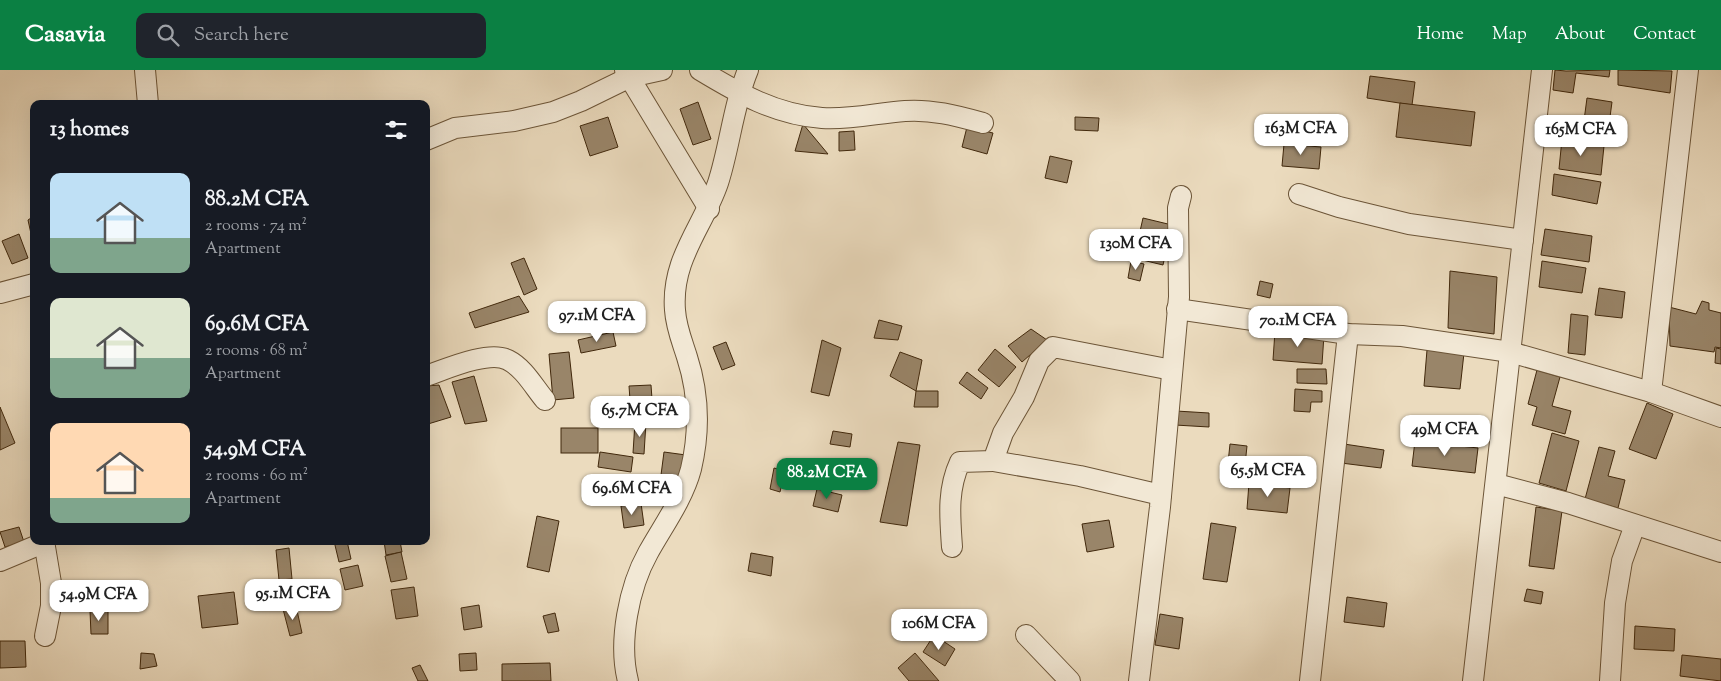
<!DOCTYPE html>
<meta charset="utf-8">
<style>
body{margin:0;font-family:"Sorts Mill Goudy",serif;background:#20242c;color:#f1f3f6;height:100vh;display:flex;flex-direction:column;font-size:19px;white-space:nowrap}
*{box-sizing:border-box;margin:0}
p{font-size:16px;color:#9ea1a6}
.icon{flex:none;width:28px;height:28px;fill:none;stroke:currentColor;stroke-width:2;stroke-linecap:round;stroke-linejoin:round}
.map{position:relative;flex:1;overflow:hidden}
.side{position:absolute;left:30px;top:30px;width:400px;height:445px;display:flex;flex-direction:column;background:#171b24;border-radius:10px;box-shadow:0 5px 20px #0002}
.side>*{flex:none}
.price{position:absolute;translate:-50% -42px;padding:0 11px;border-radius:10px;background:#fff;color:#222;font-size:16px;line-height:32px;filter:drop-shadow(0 1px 2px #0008)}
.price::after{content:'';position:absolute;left:50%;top:30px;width:15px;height:11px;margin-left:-8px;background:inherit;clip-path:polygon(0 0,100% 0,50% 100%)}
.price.on{background:#0b8043;color:#fff}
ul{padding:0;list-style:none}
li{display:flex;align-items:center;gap:15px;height:125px;padding:0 20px}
li span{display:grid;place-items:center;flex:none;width:140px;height:100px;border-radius:10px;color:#555}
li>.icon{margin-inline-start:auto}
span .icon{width:60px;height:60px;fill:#fffc;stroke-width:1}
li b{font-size:21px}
h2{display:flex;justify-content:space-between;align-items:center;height:60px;padding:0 20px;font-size:21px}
header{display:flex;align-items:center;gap:30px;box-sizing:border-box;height:70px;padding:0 25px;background:#0b8043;color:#fff}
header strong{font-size:24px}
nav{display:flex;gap:28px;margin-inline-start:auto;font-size:18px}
.search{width:350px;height:45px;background:#20242c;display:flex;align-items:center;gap:12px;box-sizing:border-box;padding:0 18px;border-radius:10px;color:#9ea1a6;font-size:19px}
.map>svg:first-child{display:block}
</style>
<header>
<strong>Casavia</strong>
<div class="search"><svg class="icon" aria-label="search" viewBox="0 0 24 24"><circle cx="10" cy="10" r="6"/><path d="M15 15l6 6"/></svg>Search here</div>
<nav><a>Home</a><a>Map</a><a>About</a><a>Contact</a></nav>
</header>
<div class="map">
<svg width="1721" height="611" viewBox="0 0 1721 611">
<rect width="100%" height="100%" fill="#ebdbbe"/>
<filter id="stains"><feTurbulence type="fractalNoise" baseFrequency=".004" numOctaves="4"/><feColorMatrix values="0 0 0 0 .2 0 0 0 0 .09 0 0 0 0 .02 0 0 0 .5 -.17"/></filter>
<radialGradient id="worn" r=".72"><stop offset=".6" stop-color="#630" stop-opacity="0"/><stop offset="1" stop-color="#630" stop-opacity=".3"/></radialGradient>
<g fill="#998569" stroke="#41280c">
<path d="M1555 0 1566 1 1610 0 1609 7 1576 3 1573 23 1553 20Z"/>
<path d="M1618 0 1672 1 1670 23 1618 15Z"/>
<path d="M1370 6 1415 12 1412 35 1367 28Z"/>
<path d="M1587 28 1612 32 1608 62 1583 58Z"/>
<path d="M698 32 711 69 693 75 680 39Z"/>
<path d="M1400 33 1475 42 1471 76 1396 67Z"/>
<path d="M608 47 618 77 590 86 580 56Z"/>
<path d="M1075 47 1099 48 1098 61 1075 60Z"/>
<path d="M803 54 828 84 795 81Z"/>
<path d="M967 57 993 63 987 84 962 77Z"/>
<path d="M854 61 855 80 839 81V62Z"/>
<path d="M1562 69 1604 76 1601 105 1559 99Z"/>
<path d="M1284 74 1321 77 1319 99 1282 96Z"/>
<path d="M1050 86 1072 91 1067 113 1045 108Z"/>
<path d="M1554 104 1601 112 1597 134 1552 125Z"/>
<path d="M34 146V172L33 173 28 150Z"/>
<path d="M1143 148 1172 155 1163 195 1134 188Z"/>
<path d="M1545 159 1592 166 1589 192 1541 185Z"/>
<path d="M19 164 28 188 12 194 2 171Z"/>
<path d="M524 188 537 219 524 225 511 193Z"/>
<path d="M1131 191 1144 194 1140 211 1128 208Z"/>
<path d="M1542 191 1586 198 1582 223 1539 217Z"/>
<path d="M1450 201 1497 207 1494 264 1448 258Z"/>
<path d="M1260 211 1273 214 1270 228 1257 225Z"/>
<path d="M1599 218 1625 222 1622 248 1595 245Z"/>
<path d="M519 226 529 242 475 258 469 243Z"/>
<path d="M1702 231 1709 233V240L1721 243V278L1715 277 1714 282 1670 276 1669 237 1696 244Z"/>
<path d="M1571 244 1588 246 1585 285 1568 283Z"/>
<path d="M879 250 902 256 898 270 874 268Z"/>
<path d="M1031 259 1047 270 1022 292 1008 276Z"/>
<path d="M1275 261 1324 265 1322 294 1273 290Z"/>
<path d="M613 262 616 276 581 283 578 270Z"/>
<path d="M822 270 841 278 829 326 811 322Z"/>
<path d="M726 272 735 295 722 300 713 277Z"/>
<path d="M1716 278 1721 279V294L1715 293Z"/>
<path d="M995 279 1016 297 999 317 978 300Z"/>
<path d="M1427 280 1464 283 1460 319 1424 316Z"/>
<path d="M569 282 574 328 553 330 549 284Z"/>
<path d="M900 282 922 290 916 321 890 306Z"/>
<path d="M1297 299H1326L1327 314 1297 313Z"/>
<path d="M1537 300 1560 307 1552 336 1571 341 1565 364 1532 355 1537 337 1528 334Z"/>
<path d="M967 302 988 318 981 329 959 313Z"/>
<path d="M474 306 487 351 465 354 452 312Z"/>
<path d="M439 315 451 347 428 354 426 316Z"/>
<path d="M651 315 652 329 630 330 629 316Z"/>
<path d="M1295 319 1322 321V332H1311L1310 342 1294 341Z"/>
<path d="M916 321H938V337H914Z"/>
<path d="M1647 333 1673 344 1656 389 1629 379Z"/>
<path d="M0 337 15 373 0 380Z"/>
<path d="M1176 341 1209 343V357L1175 355Z"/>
<path d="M635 352H646L644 384 633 383Z"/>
<rect x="561" y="358" width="37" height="25"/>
<path d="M833 361 852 364 850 377 830 374Z"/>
<path d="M1552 363 1579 371 1566 421 1539 413Z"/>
<path d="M1415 371 1478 378 1475 403 1412 396Z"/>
<path d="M898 372 920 375 907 456 880 452Z"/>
<path d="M1230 374 1247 376 1243 414 1226 412Z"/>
<path d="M1344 374 1384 380 1381 398 1341 393Z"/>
<path d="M1599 377 1615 381 1608 406 1625 410 1618 438 1585 429Z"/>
<path d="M600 382 633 387 631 402 598 397Z"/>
<path d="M664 382 686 385 683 408 661 405Z"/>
<path d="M774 398 785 401 780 422 770 419Z"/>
<path d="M821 404 833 408 829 422 817 418Z"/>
<path d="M1249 413 1290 418 1287 443 1247 439Z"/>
<path d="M817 419 842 425 838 442 813 436Z"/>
<path d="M641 433 644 455 624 458 621 436Z"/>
<path d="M1536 437 1562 441 1554 499 1529 496Z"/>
<path d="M537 446 559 451 549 502 527 497Z"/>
<path d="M1109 450 1114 477 1087 482 1082 454Z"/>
<path d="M1211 453 1236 457 1227 512 1203 509Z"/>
<path d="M19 457 24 472 5 477 0 462Z"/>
<path d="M334 471H347L351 489 339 492Z"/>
<path d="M384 471H400L402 482 386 485Z"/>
<path d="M289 478 292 509 279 510 276 480Z"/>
<path d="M401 482 407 509 391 512 385 486Z"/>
<path d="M751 483 773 487 771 506 748 501Z"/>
<path d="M358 495 363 516 345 520 340 499Z"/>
<path d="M414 517 418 546 396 549 391 520Z"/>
<path d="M1527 519 1543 522 1541 534 1524 531Z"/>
<path d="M234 522 238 554 202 558 198 526Z"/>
<path d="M1347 527 1387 533 1384 557 1344 552Z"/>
<path d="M479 535 482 557 464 560 461 538Z"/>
<path d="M296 536 302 563 290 566 283 539Z"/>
<path d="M108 540V564H91L90 541Z"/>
<path d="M555 543 559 561 548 563 543 546Z"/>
<path d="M1160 544 1183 548 1179 579 1155 575Z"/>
<path d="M1635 556 1675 559 1674 581 1634 579Z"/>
<path d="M934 565 955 579 945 596 923 582Z"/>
<path d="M0 571H25L26 597 0 598Z"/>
<path d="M141 583 154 584 157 596 140 599Z"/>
<path d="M476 583 477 600 460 601 459 584Z"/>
<path d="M915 583 939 611H909L898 598Z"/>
<path d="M1682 585 1721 589V611L1680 606Z"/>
<path d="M550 593 551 611H502V594Z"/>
<path d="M420 595 428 611H418L412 598Z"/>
</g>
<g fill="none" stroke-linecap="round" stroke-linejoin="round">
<defs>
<g id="minor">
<path d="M145 0 148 34"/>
<path d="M625 0 709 139"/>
<path d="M700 0C738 23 776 45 822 48 850 50 877 43 905 41 932 39 957 46 983 53"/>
<path d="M426 70 455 58 514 51 553 42 581 31 630 7 662 0"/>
<path d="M1299 124 1339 137 1409 154 1523 170"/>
<path d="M0 223 34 214"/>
<path d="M1177 239 1348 264 1402 266 1510 282 1651 322 1721 347"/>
<path d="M426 306C446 299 489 280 508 290 524 298 534 317 545 330"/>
<path d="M1651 322 1688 0"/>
<path d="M993 391 1080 406 1161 425"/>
<path d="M1496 414 1568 433 1721 482"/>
<path d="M44 471 51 513V536L45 566"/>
<path d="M952 477C950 447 947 420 960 392L993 391 1003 363 1024 327 1039 291 1053 277 1172 300"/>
<path d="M0 491 43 473"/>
<path d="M1026 565 1070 611"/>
<path d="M628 611C618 572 629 517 648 483 663 456 683 429 691 399 700 361 699 324 687 287 682 271 676 257 675 240 671 189 703 157 718 113 730 76 733 36 748 0"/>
<path d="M1139 611 1160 437 1179 227 1178 138 1181 126"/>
<path d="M1310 611 1348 264"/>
<path d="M1473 611 1542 0"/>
<path d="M1610 611 1615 533 1622 491 1635 455"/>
</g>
</defs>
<use href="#minor" stroke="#6c5538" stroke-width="22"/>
<use href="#minor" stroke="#f2e8d5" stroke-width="20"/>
</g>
<rect width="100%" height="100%" filter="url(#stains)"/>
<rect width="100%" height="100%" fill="url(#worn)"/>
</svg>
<b class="price" style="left:1301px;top:86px">163M CFA</b>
<b class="price" style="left:1581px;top:87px">165M CFA</b>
<b class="price" style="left:1136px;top:201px">130M CFA</b>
<b class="price" style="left:597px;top:273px">97.1M CFA</b>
<b class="price" style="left:1298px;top:278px">70.1M CFA</b>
<b class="price" style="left:640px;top:368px">65.7M CFA</b>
<b class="price" style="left:1445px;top:387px">49M CFA</b>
<b class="price" style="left:1268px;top:428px">65.5M CFA</b>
<b class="price on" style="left:827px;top:430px">88.2M CFA</b>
<b class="price" style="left:632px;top:446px">69.6M CFA</b>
<b class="price" style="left:293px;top:551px">95.1M CFA</b>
<b class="price" style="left:99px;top:552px">54.9M CFA</b>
<b class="price" style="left:939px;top:581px">106M CFA</b>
<section class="side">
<h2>13 homes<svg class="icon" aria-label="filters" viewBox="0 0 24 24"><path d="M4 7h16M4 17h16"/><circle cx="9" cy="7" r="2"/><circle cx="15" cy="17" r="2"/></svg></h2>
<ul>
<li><span style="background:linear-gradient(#bfe0f5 65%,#7fa58c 0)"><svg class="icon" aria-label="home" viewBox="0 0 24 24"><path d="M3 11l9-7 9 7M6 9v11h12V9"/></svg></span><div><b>88.2M CFA</b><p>2 rooms · 74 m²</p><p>Apartment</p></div></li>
<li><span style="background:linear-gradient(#dfe7d0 60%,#7fa58c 0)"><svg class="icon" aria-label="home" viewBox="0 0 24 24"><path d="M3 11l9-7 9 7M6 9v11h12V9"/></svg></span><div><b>69.6M CFA</b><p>2 rooms · 68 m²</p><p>Apartment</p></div></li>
<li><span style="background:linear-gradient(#ffd9b3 75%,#7fa58c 0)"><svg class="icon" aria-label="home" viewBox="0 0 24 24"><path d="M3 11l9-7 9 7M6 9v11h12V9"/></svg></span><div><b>54.9M CFA</b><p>2 rooms · 60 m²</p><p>Apartment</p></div></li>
</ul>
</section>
</div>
